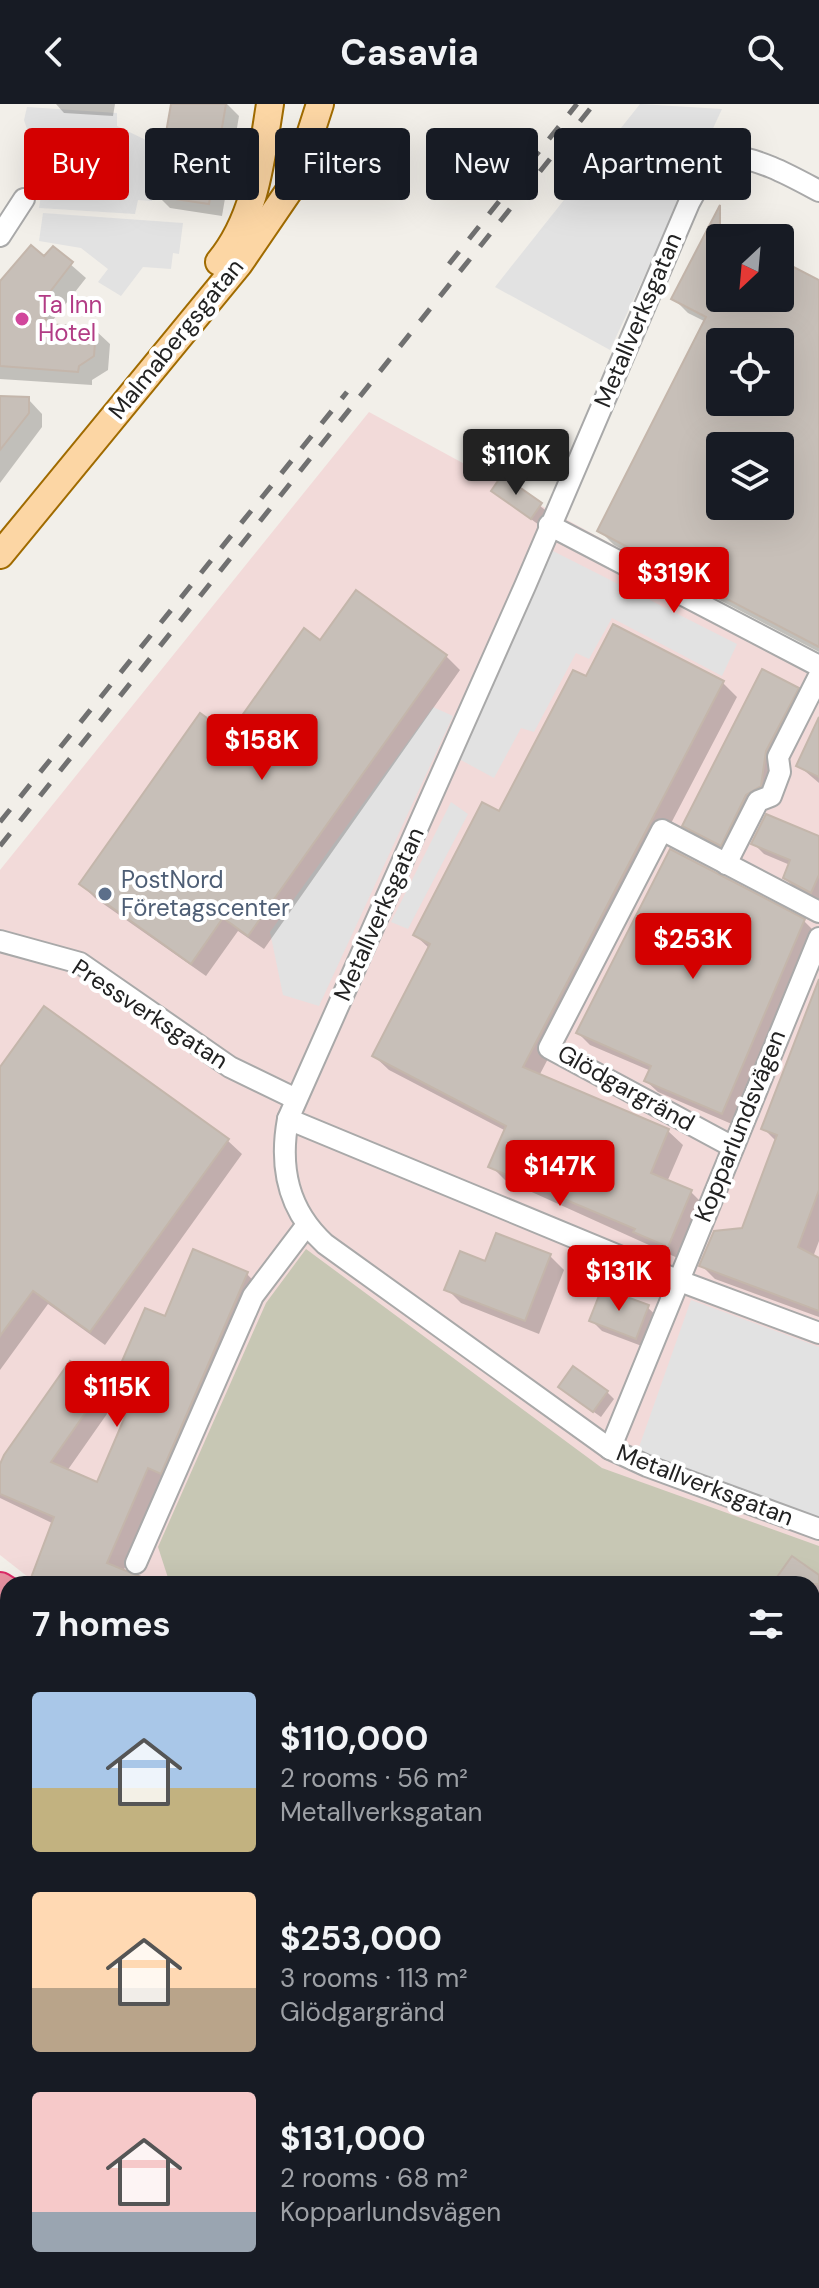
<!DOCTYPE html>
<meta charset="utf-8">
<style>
body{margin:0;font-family:"DM Sans",sans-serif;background:#242831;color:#f1f3f6;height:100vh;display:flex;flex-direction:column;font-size:30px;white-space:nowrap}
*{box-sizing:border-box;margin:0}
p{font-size:26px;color:#9ea1a6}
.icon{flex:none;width:44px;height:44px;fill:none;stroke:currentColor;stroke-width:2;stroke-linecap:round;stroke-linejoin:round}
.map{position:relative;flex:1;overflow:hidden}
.sheet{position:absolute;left:0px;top:1472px;width:820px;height:712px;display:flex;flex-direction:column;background:#171b24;border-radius:24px 24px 0 0;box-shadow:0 8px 32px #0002}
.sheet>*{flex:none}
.banner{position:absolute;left:24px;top:24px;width:772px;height:72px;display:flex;gap:16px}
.needle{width:52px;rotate:206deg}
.tools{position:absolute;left:706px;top:120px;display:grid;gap:16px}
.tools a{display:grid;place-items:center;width:88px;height:88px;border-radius:8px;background:#171b24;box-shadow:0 8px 32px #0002;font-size:40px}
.price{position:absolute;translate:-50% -68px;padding:0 18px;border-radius:8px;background:#d40000;color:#fff;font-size:26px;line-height:52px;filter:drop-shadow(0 2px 4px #0008)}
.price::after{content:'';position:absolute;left:50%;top:48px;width:24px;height:18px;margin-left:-12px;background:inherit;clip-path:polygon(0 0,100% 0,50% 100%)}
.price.current{background:#222;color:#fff}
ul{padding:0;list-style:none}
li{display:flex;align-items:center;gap:24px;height:200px;padding:0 32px}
li span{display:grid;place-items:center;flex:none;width:224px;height:160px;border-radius:8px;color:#555}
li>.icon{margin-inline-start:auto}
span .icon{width:96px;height:96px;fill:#fffc;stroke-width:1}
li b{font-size:34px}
h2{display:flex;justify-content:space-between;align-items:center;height:96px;padding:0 32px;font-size:34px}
.chip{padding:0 28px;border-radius:8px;background:#171b24;box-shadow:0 8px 32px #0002;font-size:28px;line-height:72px}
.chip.current{background:#d40000;color:#fff}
header{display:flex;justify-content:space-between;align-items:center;height:104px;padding:0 32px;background:#171b24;font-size:36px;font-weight:700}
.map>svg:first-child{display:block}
</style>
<header><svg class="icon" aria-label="back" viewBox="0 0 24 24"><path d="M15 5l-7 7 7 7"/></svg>Casavia<svg class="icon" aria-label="search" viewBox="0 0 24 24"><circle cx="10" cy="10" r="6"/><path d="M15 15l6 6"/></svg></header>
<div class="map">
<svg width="819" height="2184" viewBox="0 0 819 2184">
<rect width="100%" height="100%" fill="#f2efe9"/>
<g fill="#e0dfdf">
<path d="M819 1944V2128L812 2115V1951Z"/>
<path d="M176 2176H518L521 2184H169Z"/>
</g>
<g fill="#f2dad9">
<path d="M369 308 819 553V1685L812 1690V1480H37L0 1451V766Z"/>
<path d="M0 1613 8 1620V2176H114L110 2184H0Z"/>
</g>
<g fill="#c7c7b4">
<path d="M306 1145 602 1364 819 1442V1471L792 1452 772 1480H170L158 1443 266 1199Z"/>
<path d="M819 1535V1685L813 1689 812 1544Z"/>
</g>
<path fill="#cdebb0" d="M339 2176H437L454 2184H335Z"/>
<g fill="#e2e2e2">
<path d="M640 0 722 5 610 246 495 183Z"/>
<path d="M27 3 117 9V22L150 38 162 39 152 97 138 96 135 110 39 104 41 91 28 63 31 37 24 16Z"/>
<path d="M43 109 183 119 179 150 173 149 171 165 143 163 121 192 98 178 108 165 81 144 39 137Z"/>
<path d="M549 445 737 540 722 572 612 514 589 555 576 549 534 628 521 624 494 674 459 655Z"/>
<path d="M433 603 453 612 319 902 283 891 270 828Z"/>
<path d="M451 698 468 710 408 825 391 818Z"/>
<path d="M691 1196 819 1243V1413L722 1381 638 1346Z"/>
<path d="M8 1668V1763L0 1757V1678Z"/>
<path d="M0 2109H8V2176H67V2184H0Z"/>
</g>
<g fill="#0003" fill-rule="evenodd">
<path d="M56 0H115L113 12 64 9Z"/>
<path d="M173 0H227L239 12 222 112 170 104 157 91Z"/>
<path d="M711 122 734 134H720V194H780V158L819 179V548L614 441 600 427 706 218 688 209 674 195ZM720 238H780V298H720ZM720 342H780V402H720Z"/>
<path d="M53 145 86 174 53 216 56 222 95 226 110 240 108 266 92 276V281L0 275V182L44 155Z"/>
<path d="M0 294 28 295 42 310V323L0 379Z"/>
<path d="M502 374 548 408 539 421 493 387Z"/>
<path d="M321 539 446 552 460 566 264 845 238 827 206 872 95 794 81 780Z"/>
<path d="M587 575 723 579 737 593 539 972 668 1027 683 1041 667 1078 691 1088 705 1102 682 1156 505 1076 491 1062 506 1027 389 966 374 952 430 845 415 831 500 710Z"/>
<path d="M797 585 812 600 735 755 699 736 685 722Z"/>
<path d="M819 618V679L799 662Z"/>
<path d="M819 734V797L796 785 785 774 790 761 764 750 753 739Z"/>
<path d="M804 817 816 829 734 1021 658 988 646 977 651 967 590 941 578 929Z"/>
<path d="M819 877V1137L813 1153 819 1156V1213L715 1175 701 1161 744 1126 776 1037 763 1024Z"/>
<path d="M0 966 227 1036 242 1050 105 1241 48 1200 0 1266Z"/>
<path d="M550 1152 564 1166 539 1230 461 1199 447 1185 486 1160Z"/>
<path d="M247 1170 260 1184 162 1377 123 1468 156 1480H40L34 1473 54 1420 0 1394V1365L70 1260 111 1288ZM109 1307 126 1314 98 1380 67 1367Z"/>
<path d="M647 1203 658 1213 647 1244 602 1227 592 1217Z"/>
<path d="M607 1288 614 1295 601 1313 567 1289Z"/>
<path d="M819 1474V1568L812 1578V1480H774Z"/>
<path d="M819 1797V1873L812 1878V1802Z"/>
<path d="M0 1799 8 1806V1927L3 1929 1 1942 7 1951 0 1960Z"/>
<path d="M812 1927 819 1941V1950L812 1953Z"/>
<path d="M817 1978H819V2035L816 2032Z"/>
<rect x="0" y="2001" width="8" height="86"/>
<path d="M183 2176H247L252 2181 251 2184H187Z"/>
<path d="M351 2176 347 2184H304L297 2177Z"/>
<path d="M437 2176H468L465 2184H453Z"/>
<path d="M501 2176H519L524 2184H506Z"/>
</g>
<g fill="#c7bfb8" stroke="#c4b6ab" stroke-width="2" fill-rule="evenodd">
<path d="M171 0H226L209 100 155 92Z"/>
<path d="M720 101V194H780V156L819 176V543L597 427 706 213 671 195ZM720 238H780V298H720ZM720 342H780V402H720Z"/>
<path d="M31 141 44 152 53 142 73 158 40 201 48 220 96 224 94 252 79 262 78 268 0 262V177Z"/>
<path d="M0 292 29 293V309L0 346Z"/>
<path d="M502 371 542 399 531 415 491 387Z"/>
<path d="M356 486 447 551 248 832 223 814 191 860 79 780 200 609 229 630 304 524 320 536Z"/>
<path d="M613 520 724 577 523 963 669 1025 651 1069 692 1086 668 1143 633 1128 635 1125 488 1063 506 1022 372 952 430 840 413 831 482 698 499 707 573 566 586 572Z"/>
<path d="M762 565 799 584 766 647 761 682 746 691 721 742 682 722Z"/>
<path d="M819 613V673L796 662Z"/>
<path d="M766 710 819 732V771L811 789 783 774 790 756 751 740Z"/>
<path d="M670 745 805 815 722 1010 644 977 651 962 576 929Z"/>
<path d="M819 875V1086L798 1143 819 1154V1207L699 1162 714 1127 742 1124 777 1031 761 1025Z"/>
<path d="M44 902 229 1035 90 1228 33 1187 0 1232V963Z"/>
<path d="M496 1129 551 1150 525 1217 444 1186 460 1147 485 1157Z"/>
<path d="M193 1145 248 1168 161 1370 148 1364 107 1459 158 1480H47L31 1474 54 1413 0 1390V1360L4 1351 70 1257 110 1285 145 1204 165 1212ZM95 1295 127 1308 97 1378 51 1358Z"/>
<path d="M602 1184 649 1201 636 1235 589 1217Z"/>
<path d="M573 1262 608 1287 593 1308 558 1283Z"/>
<path d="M792 1452 819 1471V1480H772Z"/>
</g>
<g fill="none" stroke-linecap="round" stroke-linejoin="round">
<defs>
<g id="minor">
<path d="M819 87C789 71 761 55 726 51L707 66 689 99 525 482 288 1015C279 1064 288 1106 325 1140L610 1345 647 1362 819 1425"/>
<path d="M0 132 24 95"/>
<path d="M549 421 819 562"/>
<path d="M726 760 758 697 771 692 780 668 778 653 819 572"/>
<path d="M0 837 80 859 230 963 296 995"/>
<path d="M288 1015 677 1176 819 1229"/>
<path d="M733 1043 549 944 662 726 819 808"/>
<path d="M610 1345 819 834"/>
<path d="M136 1459 253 1192 306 1122"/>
<path d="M0 1666 8 1656"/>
<path d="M812 1730 819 1725"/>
<path d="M812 1758 819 1753"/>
<path d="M0 1765 8 1771"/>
<path d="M0 1923 8 1930"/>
<path d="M812 1931 819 1927"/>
<path d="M0 1984 8 1986"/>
<path d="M812 2154 819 2167"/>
<path d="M77 2184 83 2176"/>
<path d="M131 2184 135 2176"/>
<path d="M266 2184 267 2176"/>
</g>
<g id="major">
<path d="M219 158C256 113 261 56 270 0"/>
<path d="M0 451 239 160 295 78 320 0"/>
</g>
<g id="highway">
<path d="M0 1484 8 1489"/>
<path d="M0 1508 8 1515"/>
<path d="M0 1548 8 1554"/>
<path d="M0 1576 8 1582"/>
<path d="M554 2176 558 2184"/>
<path d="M600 2176 604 2184"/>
<path d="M638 2176 641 2184"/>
<path d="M684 2176 687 2184"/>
</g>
</defs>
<use href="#minor" stroke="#a9a9a9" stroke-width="24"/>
<use href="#major" stroke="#a06b00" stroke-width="30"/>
<use href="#highway" stroke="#dc2a67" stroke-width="34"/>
<use href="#minor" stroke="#fff" stroke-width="20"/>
<use href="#major" stroke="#fcd6a4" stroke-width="26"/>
<use href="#highway" stroke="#e892a2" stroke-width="30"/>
<g stroke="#707070" stroke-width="5" stroke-dasharray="16 16" stroke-linecap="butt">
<path d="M449 160 577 0"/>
<path d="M0 718 347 288"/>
<path d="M0 742 594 0"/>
</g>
</g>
<circle fill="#d1479c" stroke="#fff" stroke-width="3" cx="22" cy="215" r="8"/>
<circle fill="#5c6f8a" stroke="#fff" stroke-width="3" cx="105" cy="790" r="8"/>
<g text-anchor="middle" stroke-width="8" stroke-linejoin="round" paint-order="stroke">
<g font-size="24" fill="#b23c85" stroke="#fff" text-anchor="start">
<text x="38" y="209">Ta Inn<tspan x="38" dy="28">Hotel</tspan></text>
</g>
<g font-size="24" fill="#222" stroke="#fff">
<text transform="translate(638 216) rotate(-67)" y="8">Metallverksgatan</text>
<text transform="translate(176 235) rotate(-51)" y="8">Malmabergsgatan</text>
<text transform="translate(379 810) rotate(-66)" y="8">Metallverksgatan</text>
<text transform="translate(150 910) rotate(33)" y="8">Pressverksgatan</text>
<text transform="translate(626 984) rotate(29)" y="8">Glödgargränd</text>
<text transform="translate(740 1022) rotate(-68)" y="8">Kopparlundsvägen</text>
<text transform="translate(705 1381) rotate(21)" y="8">Metallverksgatan</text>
</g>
<g font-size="24" fill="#4e5e75" stroke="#fff" text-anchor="start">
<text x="121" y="784">PostNord<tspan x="121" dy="28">Företagscenter</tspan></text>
</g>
</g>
</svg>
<div class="tools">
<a><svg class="needle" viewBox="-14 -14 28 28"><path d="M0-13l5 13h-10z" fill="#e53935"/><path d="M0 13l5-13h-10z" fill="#9ea1a6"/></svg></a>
<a><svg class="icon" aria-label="locate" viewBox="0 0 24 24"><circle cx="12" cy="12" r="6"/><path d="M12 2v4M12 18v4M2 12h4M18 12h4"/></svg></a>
<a><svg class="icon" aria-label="layers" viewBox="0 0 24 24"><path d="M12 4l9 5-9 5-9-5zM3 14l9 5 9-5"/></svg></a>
</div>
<b class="price current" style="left:516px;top:393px">$110K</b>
<b class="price" style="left:674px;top:511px">$319K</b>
<b class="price" style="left:262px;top:678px">$158K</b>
<b class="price" style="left:693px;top:877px">$253K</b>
<b class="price" style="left:560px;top:1104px">$147K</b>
<b class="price" style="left:619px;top:1209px">$131K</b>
<b class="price" style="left:117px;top:1325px">$115K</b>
<div class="banner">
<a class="chip current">Buy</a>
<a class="chip">Rent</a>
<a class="chip">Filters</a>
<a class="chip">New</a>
<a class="chip">Apartment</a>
</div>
<section class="sheet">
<h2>7 homes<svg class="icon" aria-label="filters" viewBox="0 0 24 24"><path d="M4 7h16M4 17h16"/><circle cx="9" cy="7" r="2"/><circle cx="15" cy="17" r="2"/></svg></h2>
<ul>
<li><span style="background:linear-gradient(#a9c7e8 60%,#c2b280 0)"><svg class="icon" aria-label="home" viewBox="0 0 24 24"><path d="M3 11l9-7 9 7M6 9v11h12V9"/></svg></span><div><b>$110,000</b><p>2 rooms · 56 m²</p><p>Metallverksgatan</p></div></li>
<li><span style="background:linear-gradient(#ffd9b3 60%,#b9a48a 0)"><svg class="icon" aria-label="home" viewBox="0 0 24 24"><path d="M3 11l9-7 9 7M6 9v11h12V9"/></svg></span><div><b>$253,000</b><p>3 rooms · 113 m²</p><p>Glödgargränd</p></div></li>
<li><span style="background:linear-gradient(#f6c9c9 75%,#9aa5b1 0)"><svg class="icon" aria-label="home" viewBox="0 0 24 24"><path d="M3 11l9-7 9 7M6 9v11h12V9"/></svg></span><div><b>$131,000</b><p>2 rooms · 68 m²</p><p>Kopparlundsvägen</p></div></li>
</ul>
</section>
</div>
